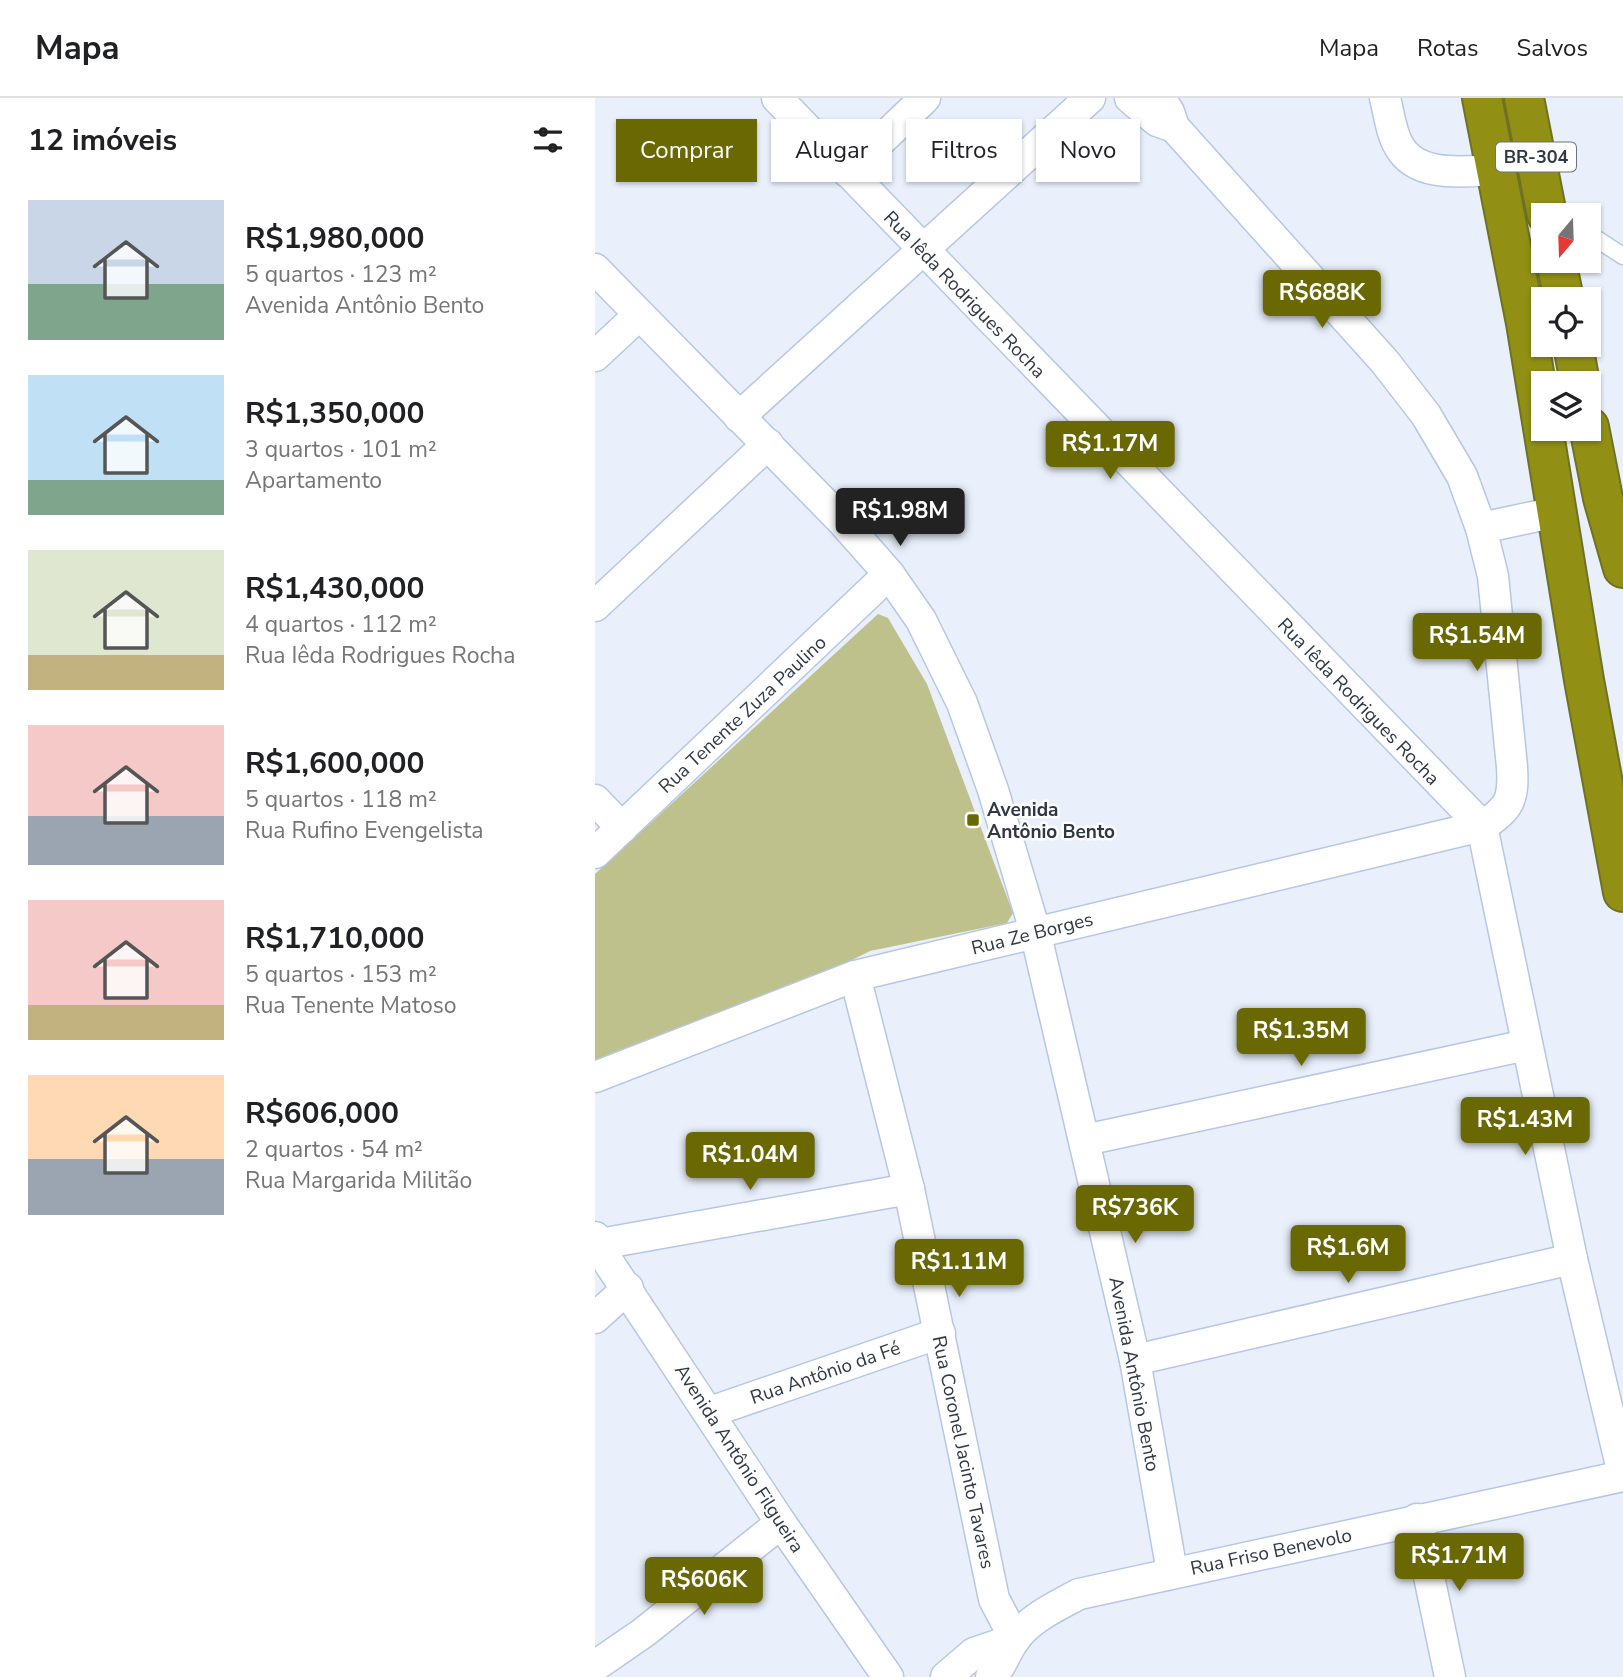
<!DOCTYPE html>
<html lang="pt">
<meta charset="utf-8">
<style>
body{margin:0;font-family:"Nunito Sans",sans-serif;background:#f2f2f2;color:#202124;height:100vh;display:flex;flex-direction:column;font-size:26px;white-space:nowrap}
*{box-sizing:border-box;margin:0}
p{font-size:23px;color:#757577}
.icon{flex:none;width:38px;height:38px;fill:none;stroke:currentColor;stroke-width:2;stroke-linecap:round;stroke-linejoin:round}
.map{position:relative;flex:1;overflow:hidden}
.drawer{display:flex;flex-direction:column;background:#fff;width:595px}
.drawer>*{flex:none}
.guide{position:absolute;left:21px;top:21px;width:665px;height:63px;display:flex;gap:14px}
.needle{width:46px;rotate:199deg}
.controls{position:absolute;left:936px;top:105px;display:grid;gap:14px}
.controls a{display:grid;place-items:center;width:70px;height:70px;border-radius:0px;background:#fff;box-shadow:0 2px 5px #0004;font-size:35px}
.price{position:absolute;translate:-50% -60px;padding:0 16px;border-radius:7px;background:#696802;color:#fff;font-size:23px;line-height:46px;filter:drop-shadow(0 2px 4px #0008)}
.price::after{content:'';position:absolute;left:50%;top:42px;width:21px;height:16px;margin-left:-10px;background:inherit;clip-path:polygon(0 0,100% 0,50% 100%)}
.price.active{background:#222;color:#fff}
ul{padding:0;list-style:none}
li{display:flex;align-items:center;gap:21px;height:175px;padding:0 28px}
li span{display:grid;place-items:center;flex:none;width:196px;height:140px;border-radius:0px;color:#555}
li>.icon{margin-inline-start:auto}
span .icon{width:84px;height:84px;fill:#fffc;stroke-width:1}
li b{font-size:30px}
h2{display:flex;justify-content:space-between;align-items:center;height:84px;padding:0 28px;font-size:30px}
.pill{padding:0 24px;border-radius:0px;background:#fff;box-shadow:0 2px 5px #0004;font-size:24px;line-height:63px}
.pill.active{background:#696802;color:#fff}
header{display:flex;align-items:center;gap:42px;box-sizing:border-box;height:98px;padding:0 35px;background:#fff;border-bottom:2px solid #e0e0e0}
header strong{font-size:33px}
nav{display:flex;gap:38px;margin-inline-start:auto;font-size:24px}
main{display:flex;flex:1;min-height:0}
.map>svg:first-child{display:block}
</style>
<header>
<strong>Mapa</strong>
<nav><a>Mapa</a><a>Rotas</a><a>Salvos</a></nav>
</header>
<main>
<section class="drawer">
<h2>12 imóveis<svg class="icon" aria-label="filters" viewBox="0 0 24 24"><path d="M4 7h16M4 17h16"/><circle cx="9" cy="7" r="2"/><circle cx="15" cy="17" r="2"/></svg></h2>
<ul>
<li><span style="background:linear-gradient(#c9d6e8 60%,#7fa58c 0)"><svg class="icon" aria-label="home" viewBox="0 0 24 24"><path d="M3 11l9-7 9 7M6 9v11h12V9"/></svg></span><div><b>R$1,980,000</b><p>5 quartos · 123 m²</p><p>Avenida Antônio Bento</p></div></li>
<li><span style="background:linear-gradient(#bfe0f5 75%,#7fa58c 0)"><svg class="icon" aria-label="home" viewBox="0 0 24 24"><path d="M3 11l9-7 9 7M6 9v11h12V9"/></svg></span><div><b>R$1,350,000</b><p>3 quartos · 101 m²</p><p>Apartamento</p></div></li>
<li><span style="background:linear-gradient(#dfe7d0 75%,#c2b280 0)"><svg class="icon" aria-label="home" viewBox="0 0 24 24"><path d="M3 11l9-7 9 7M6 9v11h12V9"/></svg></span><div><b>R$1,430,000</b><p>4 quartos · 112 m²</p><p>Rua Iêda Rodrigues Rocha</p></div></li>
<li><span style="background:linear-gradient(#f6c9c9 65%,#9aa5b1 0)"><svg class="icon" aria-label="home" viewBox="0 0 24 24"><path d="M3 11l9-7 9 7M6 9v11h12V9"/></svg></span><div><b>R$1,600,000</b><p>5 quartos · 118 m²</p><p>Rua Rufino Evengelista</p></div></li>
<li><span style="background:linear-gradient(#f6c9c9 75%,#c2b280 0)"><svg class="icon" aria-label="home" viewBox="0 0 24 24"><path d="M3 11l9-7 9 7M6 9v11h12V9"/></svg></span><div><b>R$1,710,000</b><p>5 quartos · 153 m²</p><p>Rua Tenente Matoso</p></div></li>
<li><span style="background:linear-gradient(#ffd9b3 60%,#9aa5b1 0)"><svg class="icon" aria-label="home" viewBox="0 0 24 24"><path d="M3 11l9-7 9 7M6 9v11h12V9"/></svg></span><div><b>R$606,000</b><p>2 quartos · 54 m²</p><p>Rua Margarida Militão</p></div></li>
</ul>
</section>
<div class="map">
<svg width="1028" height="1579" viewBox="0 0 1028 1579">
<rect width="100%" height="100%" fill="#e9f0fc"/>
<path fill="#bfc18d" d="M283 516 293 520 332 586 418 815 412 825 275 853 163 909 0 968V776Z"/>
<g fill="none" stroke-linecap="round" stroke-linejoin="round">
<defs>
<path id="lane" d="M994 136 1028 158"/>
<g id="street">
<path d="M182 0 887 728 977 1161 1028 1376"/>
<path d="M535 0 562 23 579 29"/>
<path d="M790 0C794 15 796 35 804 48 822 81 871 73 902 72"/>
<path d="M253 74 330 0"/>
<path d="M0 171 249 425 294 476 326 522 367 605 398 692 440 833 540 1262 577 1474"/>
<path d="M0 258 44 217"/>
<path d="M144 319 495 0"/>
<path d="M886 430 961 414"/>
<path d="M0 508 173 346"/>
<path d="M0 702 27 730"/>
<path d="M0 755 294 476"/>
<path d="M260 878 314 1091 399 1501 420 1541"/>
<path d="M0 979 260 878 887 728C915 711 919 701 917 669L898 478 886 430 867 378 831 317 790 264 579 29 574 14 565 0"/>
<path d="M490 1042 932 947"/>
<path d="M0 1139 10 1159 186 1425 293 1579"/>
<path d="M5 1146 314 1091"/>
<path d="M0 1220 33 1190"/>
<path d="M540 1262 977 1161"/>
<path d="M115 1314 345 1235"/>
<path d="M822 1421 855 1579"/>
<path d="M0 1568 48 1535 186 1425"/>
<path d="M351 1579 379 1555 420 1541"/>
<path d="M396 1579C408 1568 410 1554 420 1541 435 1520 462 1508 484 1496L1028 1378"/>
</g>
<g id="highway">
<path d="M887 0 931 225 989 582 1028 794"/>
<path d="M929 0 952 117"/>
<path d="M961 163 969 201"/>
<path d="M978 247 985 285"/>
<path d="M994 329 1008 400 1028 470"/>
</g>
</defs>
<use href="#lane" stroke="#b5c7e3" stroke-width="19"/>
<use href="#street" stroke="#b5c7e3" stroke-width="33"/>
<use href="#highway" stroke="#6f7125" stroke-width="42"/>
<use href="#lane" stroke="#fff" stroke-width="16"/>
<use href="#street" stroke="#fff" stroke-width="30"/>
<use href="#highway" stroke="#919015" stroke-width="38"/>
</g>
<rect fill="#696802" stroke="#fdfdfd" stroke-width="2.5" x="371" y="715" width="14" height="14" rx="3.5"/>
<g text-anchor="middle" stroke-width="5" stroke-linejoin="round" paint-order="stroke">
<rect fill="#fdfdfd" stroke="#6e737b" stroke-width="2" x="901" y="44.5" width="80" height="29" rx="5"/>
<g font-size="18" font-weight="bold" fill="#303843">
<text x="941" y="65">BR-304</text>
</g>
<g font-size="19" fill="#303843" stroke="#fdfdfd">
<text transform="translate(370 196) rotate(46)" y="7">Rua Iêda Rodrigues Rocha</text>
<text transform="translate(764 603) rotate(46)" y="7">Rua Iêda Rodrigues Rocha</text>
<text transform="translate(147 616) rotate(-43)" y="7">Rua Tenente Zuza Paulino</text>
<text transform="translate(437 835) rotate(-14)" y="7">Rua Ze Borges</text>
<text transform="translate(230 1274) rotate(-19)" y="7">Rua Antônio da Fé</text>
<text transform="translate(540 1276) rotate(79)" y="7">Avenida Antônio Bento</text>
<text transform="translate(369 1354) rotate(78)" y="7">Rua Coronel Jacinto Tavares</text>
<text transform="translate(145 1360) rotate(57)" y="7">Avenida Antônio Filgueira</text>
<text transform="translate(676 1453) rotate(-12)" y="7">Rua Friso Benevolo</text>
</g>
<g font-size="19" font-weight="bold" fill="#303843" stroke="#fdfdfd" text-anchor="start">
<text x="392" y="718">Avenida<tspan x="392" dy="22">Antônio Bento</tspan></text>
</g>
</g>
</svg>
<div class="controls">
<a><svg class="needle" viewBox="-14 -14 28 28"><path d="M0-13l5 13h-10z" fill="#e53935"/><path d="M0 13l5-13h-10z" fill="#757577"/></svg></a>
<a><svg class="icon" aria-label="locate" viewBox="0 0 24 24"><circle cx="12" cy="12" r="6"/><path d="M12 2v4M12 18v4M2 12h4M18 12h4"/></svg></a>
<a><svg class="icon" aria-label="layers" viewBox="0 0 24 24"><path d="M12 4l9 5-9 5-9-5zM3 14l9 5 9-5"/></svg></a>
</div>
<b class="price" style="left:727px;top:232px">R$688K</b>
<b class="price" style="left:515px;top:383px">R$1.17M</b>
<b class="price active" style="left:305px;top:450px">R$1.98M</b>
<b class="price" style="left:882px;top:575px">R$1.54M</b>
<b class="price" style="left:706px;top:970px">R$1.35M</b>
<b class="price" style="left:930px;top:1059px">R$1.43M</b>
<b class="price" style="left:155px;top:1094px">R$1.04M</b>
<b class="price" style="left:540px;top:1147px">R$736K</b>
<b class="price" style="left:753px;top:1187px">R$1.6M</b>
<b class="price" style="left:364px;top:1201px">R$1.11M</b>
<b class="price" style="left:864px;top:1495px">R$1.71M</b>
<b class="price" style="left:109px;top:1519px">R$606K</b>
<div class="guide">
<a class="pill active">Comprar</a>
<a class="pill">Alugar</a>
<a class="pill">Filtros</a>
<a class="pill">Novo</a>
</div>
</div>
</main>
